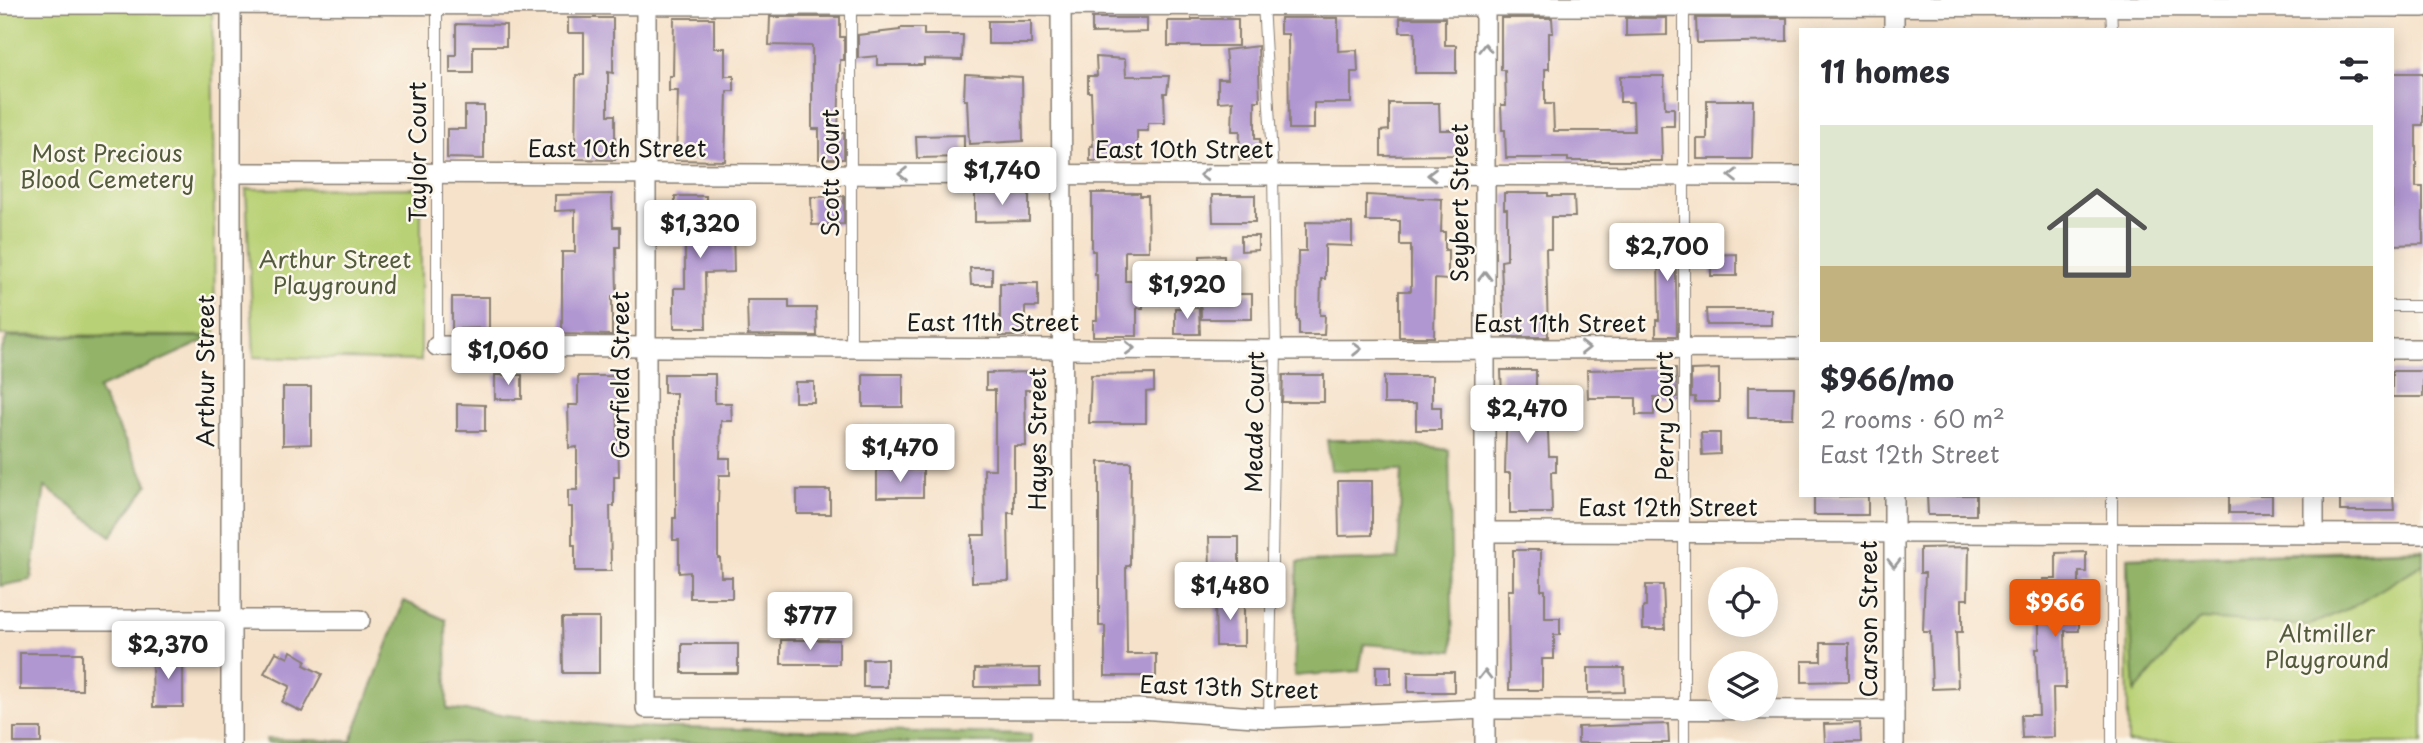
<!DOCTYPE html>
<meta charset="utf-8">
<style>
body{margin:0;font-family:"Playpen Sans",sans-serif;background:#f7f7f7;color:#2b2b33;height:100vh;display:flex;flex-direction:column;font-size:26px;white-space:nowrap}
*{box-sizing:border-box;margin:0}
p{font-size:23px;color:#7c7c81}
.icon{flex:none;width:38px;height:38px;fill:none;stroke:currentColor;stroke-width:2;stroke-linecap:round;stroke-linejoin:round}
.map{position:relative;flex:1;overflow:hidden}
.panel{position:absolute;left:1799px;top:28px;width:595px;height:469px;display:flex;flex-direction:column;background:#fff;border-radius:0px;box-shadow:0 4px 18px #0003}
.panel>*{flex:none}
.tools{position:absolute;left:1708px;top:567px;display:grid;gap:14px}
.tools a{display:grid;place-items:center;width:70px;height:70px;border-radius:50%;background:#fff;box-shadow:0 4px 18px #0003;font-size:35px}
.price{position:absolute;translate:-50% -60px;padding:0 16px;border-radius:7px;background:#fff;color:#222;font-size:23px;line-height:46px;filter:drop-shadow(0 2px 4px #0008)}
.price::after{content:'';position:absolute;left:50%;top:42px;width:21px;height:16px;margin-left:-10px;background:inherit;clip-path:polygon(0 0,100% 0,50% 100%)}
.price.selected{background:#ea580c;color:#fff}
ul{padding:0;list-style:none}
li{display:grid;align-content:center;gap:14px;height:371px;padding:0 21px}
li span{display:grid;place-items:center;height:217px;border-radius:0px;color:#555}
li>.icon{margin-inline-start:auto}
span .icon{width:126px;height:126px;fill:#fffc;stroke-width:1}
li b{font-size:30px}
h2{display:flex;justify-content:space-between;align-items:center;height:84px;padding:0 21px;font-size:30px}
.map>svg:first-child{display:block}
</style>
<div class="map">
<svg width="2423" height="743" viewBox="0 0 2423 743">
<rect width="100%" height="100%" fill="#fbf7ec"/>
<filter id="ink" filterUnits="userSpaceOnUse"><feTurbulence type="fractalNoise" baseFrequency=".0143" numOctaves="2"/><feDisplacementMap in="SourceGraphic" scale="14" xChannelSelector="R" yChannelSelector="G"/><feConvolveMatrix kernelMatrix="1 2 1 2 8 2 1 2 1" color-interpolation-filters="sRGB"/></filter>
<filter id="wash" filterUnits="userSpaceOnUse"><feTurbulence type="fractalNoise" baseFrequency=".00686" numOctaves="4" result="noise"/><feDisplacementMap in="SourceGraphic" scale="28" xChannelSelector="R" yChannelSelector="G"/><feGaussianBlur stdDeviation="1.57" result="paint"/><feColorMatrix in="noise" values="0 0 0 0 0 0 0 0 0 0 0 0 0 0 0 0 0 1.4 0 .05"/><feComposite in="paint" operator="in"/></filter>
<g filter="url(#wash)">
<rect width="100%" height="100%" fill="#f6e2ca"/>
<g fill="#b9d176" stroke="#6a7649" stroke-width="2">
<path d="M0 0H212L215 336 0 335Z"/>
<path d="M421 188V361L254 357 246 189Z"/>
<path d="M2423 549V743H2128L2127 558Z"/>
</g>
<g fill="#92b367" stroke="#576842" stroke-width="2">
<path d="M7 337H213L98 389 148 485 111 536 45 487 31 580 0 586V354Z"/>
<path d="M1327 440H1373L1449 450 1453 651 1364 644 1359 671 1294 676 1298 562 1398 559 1402 470H1331Z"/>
<path d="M2423 551V564L2354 606 2308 626 2201 619 2173 647 2135 692 2127 558Z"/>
<path d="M404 601 446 620 447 709 621 727 1031 734V743H267L266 739 351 741Z"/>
</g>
<g id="blocks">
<g fill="#b197d1">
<path d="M770 17H840V37H844V60H840L838 133H844V159H819V129H812V46L769 45Z"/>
<path d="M568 18H613V73L608 72V115H615V160L575 159 576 75H584V33H568Z"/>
<path d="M674 18H714V48H725V76H734V91H727L725 161 676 160 678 91H669V76H673Z"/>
<path d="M1092 18H1147V32L1092 33Z"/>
<path d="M1280 18H1338V51L1357 50 1358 72H1351V103H1314V129H1289L1288 34H1280Z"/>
<path d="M1400 18H1445V45H1456V73H1415V32H1400Z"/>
<path d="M1501 18H1552L1553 33H1549V69H1545V104H1553L1554 131H1634L1633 102H1620V76H1664L1665 108H1674V126H1661L1662 161H1568V158H1506L1505 130H1502L1501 105H1506L1505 70H1501Z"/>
<path d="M1626 18H1667V35L1626 36Z"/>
<path d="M1696 18H1787V41L1697 43Z"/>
<path d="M1192 19H1238V46H1168V21H1192Z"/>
<rect x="988" y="21" width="43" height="23"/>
<path d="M456 24 506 25V46H473V73H450V55H456Z"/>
<path d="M900 28H924V35H963L962 60 924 59V65H877V56L858 58V35L900 30Z"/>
<path d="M1258 46 1260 101H1255V139H1260V160H1239L1240 131H1232L1233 101 1218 102V79H1228L1225 50Z"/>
<path d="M1096 57 1125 59 1126 76H1169L1167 93H1164L1165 123H1148V131H1137V160L1090 161V146H1093L1091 92H1088V76H1097Z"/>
<path d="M2392 73H2423V125H2416V187H2423V244L2392 245Z"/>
<path d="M965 74 1022 77 1023 141 969 144 967 100H964Z"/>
<path d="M1707 100H1753L1752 159H1697V139H1707Z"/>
<path d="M1389 103H1439L1440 130H1458L1459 155 1381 156V131L1389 130Z"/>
<path d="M465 106H484V159L447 158V129H465Z"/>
<path d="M964 135V157L917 158 916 136Z"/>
<path d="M1029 193V221L975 222V194Z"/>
<path d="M1092 193H1140V196H1148L1149 251H1125V281H1142L1143 308H1137V336H1093V320H1097V275H1095V251H1092Z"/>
<path d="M1504 193H1548V196H1574L1575 217H1551V249H1546L1548 337H1504L1501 261 1507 260V209H1504Z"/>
<path d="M612 194 613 227H620V247H616L617 296H612V335L562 334V252H575V210L555 211V195Z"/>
<path d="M1212 195H1255V222H1213Z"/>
<path d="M1366 195 1442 199 1441 232H1445V250H1448V280L1435 279 1434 337H1399V291H1411V245H1400V221H1366Z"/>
<path d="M675 196H706V227L733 226 734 272 705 273 706 328H674V288H685V220H675Z"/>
<path d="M844 196V224L812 225 811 197Z"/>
<path d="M1306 222 1352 223V246L1325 245V279H1321L1320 315H1325L1324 335H1299V320H1297L1298 251H1306Z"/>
<path d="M1654 231H1675L1677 336H1656V320H1659L1658 251H1654Z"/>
<path d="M1241 236H1258V250L1241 251Z"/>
<path d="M1737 254V276H1711V255Z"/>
<path d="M1224 255V294H1252V319H1201L1200 256Z"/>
<path d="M970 268H992V285H971Z"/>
<path d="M1000 283H1038V307H1025V336H1000Z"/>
<path d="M452 297H489V328L452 329Z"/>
<path d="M747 300H789V308H816L817 336 748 335Z"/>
<path d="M1175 308H1199L1200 334H1175Z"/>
<path d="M1706 309H1771V325H1707Z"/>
<path d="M1676 368 1677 397H1654V415H1636V398H1588L1587 370Z"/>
<path d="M1719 369V402H1695V397H1691V370Z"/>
<path d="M1501 370H1536V410H1547L1549 456H1556V472H1551L1552 513H1510V473H1505L1507 398H1502Z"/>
<rect x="2392" y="371" width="31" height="26"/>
<path d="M1037 372V390H1025L1026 446H1014V513H1008L1009 581 972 582V535H985L984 469H995V390H986V373Z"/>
<path d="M664 374H715V403H731L732 421H721L720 458H730V475H719L718 505V558H720L721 577H732V598H690V572L679 573V540H673V518H676V393H664Z"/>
<rect x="863" y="374" width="40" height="33"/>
<path d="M1154 374V391L1146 392V423H1089L1091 375Z"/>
<rect x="495" y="375" width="27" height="24"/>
<path d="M1283 375H1324V402H1282Z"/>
<path d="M578 376H623V391H617L619 477H614V506H610L611 571H575V545H572V507H568V490H577V447L569 448 568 405H578Z"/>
<path d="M1384 376H1432V407H1441V430H1416V404H1384Z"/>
<rect x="795" y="382" width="19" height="20"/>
<path d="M283 387H311V444L283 445Z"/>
<path d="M1748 387H1794L1793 418H1748Z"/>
<path d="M457 404 485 405V431H457Z"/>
<path d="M1701 433H1720V454L1702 455Z"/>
<path d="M1099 462H1131L1130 566H1126L1127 654H1156V676H1105V626H1099Z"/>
<rect x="877" y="470" width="46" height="27"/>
<path d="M1338 481H1372V535L1339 536Z"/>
<rect x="797" y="490" width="33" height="24"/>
<path d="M1927 495H1976V515H1928Z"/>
<rect x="2229" y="495" width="43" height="18"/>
<path d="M2340 495H2393L2394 511H2340Z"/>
<path d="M1868 496V515H1814V497Z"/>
<path d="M1209 537H1239V568H1210Z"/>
<path d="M1969 547 1968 599H1962V632H1956L1958 688 1932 689 1930 632H1923L1925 573H1920V548Z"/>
<path d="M1513 550H1541V590H1545V618H1560V635H1554V659H1542V690H1509L1508 590H1513Z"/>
<path d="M2086 552V572H2079V631H2065L2066 688H2053L2054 737 2022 738 2021 715H2039L2036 649H2039V608H2043V579H2056V553Z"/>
<path d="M1646 585H1663L1665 629H1643V607H1646Z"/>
<path d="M1215 599H1244V646H1216Z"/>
<path d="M562 618H599V673H563Z"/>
<rect x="781" y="640" width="58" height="24"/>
<path d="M1821 643H1849V681L1802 682V661H1821Z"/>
<rect x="682" y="644" width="56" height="29"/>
<path d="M291 651 306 660 304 665 322 674 302 712 282 702 290 686 264 673 276 652 288 658Z"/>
<rect x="20" y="653" width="62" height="37"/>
<path d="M152 656H183V707H153Z"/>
<rect x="863" y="659" width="24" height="28"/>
<rect x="1376" y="666" width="15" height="18"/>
<path d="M1040 668V686L975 687V669Z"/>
<path d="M1588 668H1624L1625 692 1588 693Z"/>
<rect x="1408" y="672" width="46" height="20"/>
<path d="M1860 723 1861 742 1825 743 1824 724Z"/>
<path d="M1668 724 1669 743H1578V727Z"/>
<rect x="14" y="728" width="27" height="15"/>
</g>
</g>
</g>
<g filter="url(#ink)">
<use href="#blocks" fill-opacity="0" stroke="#897f73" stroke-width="2"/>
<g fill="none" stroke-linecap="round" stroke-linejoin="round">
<defs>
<g id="lane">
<path d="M1263 4 1273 175 1276 350 1269 718"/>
<path d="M2111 4 2112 30"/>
<path d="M1684 6V743"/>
<path d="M2392 306H2423"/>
<path d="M437 346V4"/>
<path d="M851 347V4"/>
<path d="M2112 495V743"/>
</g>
<g id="street">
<path d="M231 0V743"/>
<path d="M646 0V708L1140 709 1269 718 1485 709 1894 710"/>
<path d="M1061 0 1064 709"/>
<path d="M0 4 2423 7"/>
<path d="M1894 30V0"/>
<path d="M231 173 1801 176"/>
<path d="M437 346 1276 350 1801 348"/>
<path d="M2392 349H2423"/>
<path d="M2314 495V534"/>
<path d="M1485 532 2423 534"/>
<path d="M0 620H360"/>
<path d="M1485 743V0"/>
<path d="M1894 743V495"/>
</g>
</defs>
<use href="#lane" stroke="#897f73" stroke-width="12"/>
<use href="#street" stroke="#897f73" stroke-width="22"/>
<use href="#lane" stroke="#fff" stroke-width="10"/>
<use href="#street" stroke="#fff" stroke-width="19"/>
</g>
<defs><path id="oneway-chevron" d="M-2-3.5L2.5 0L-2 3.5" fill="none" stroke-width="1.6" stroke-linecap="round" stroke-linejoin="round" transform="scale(1.75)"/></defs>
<g stroke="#999">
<use href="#oneway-chevron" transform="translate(1485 48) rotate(-90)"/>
<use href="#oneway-chevron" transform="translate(903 174) rotate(-180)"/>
<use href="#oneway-chevron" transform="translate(1204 175) rotate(-180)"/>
<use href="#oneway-chevron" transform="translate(1432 175) rotate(-180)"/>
<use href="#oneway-chevron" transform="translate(1733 176) rotate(-180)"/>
<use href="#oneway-chevron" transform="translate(1485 276) rotate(-90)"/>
<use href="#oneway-chevron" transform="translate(1130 348) rotate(1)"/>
<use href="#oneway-chevron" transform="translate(1585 348)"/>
<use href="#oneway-chevron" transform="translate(1357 349) rotate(-1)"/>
<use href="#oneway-chevron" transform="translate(1894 563) rotate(90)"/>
<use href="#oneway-chevron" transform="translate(1485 675) rotate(-90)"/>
</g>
</g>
<g text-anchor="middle" stroke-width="5" stroke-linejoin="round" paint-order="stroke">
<g font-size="23" fill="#1c1c1c" stroke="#fbf7ec">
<text x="617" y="157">East 10th Street</text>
<text x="1184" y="158">East 10th Street</text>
<text transform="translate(418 152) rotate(-90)" y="8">Taylor Court</text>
<text transform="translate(831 173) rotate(-90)" y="8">Scott Court</text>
<text transform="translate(1460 203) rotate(-90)" y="8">Seybert Street</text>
<text x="993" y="331">East 11th Street</text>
<text x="1560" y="332">East 11th Street</text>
<text transform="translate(206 371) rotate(-90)" y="8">Arthur Street</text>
<text transform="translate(621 375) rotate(-90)" y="8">Garfield Street</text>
<text transform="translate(1665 416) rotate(-90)" y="8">Perry Court</text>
<text transform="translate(1255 422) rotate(-89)" y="8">Meade Court</text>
<text transform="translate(1038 439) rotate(-90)" y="8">Hayes Street</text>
<text x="1668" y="516">East 12th Street</text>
<text transform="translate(1869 619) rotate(-90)" y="8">Carson Street</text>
<text transform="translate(1229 688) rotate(2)" y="8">East 13th Street</text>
</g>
<g font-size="23" fill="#535b3c" stroke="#fbf7ec">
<text x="107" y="162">Most Precious<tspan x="107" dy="26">Blood Cemetery</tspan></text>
<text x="335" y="268">Arthur Street<tspan x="335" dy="26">Playground</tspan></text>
<text x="2327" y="642">Altmiller<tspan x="2327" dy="26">Playground</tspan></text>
</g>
</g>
</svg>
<div class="tools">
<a><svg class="icon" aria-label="locate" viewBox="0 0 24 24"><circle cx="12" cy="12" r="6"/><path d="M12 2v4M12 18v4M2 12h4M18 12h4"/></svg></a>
<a><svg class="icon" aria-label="layers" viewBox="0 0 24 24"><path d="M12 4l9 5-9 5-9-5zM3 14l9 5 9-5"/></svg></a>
</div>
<b class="price" style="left:1002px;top:207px">$1,740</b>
<b class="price" style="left:700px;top:260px">$1,320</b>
<b class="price" style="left:1667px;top:283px">$2,700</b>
<b class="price" style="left:1187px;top:321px">$1,920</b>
<b class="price" style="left:508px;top:387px">$1,060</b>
<b class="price" style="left:1527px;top:445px">$2,470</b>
<b class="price" style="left:900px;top:484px">$1,470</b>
<b class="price" style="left:1230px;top:622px">$1,480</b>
<b class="price selected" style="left:2055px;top:639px">$966</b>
<b class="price" style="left:810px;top:652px">$777</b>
<b class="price" style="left:168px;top:681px">$2,370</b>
<section class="panel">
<h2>11 homes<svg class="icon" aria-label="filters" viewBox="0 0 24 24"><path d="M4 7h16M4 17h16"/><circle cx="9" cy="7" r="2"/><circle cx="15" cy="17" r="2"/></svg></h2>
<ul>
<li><span style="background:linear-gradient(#dfe7d0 65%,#c2b280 0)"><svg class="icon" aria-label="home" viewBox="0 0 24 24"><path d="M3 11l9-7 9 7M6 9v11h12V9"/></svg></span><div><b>$966/mo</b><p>2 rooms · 60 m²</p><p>East 12th Street</p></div></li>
</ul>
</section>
</div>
